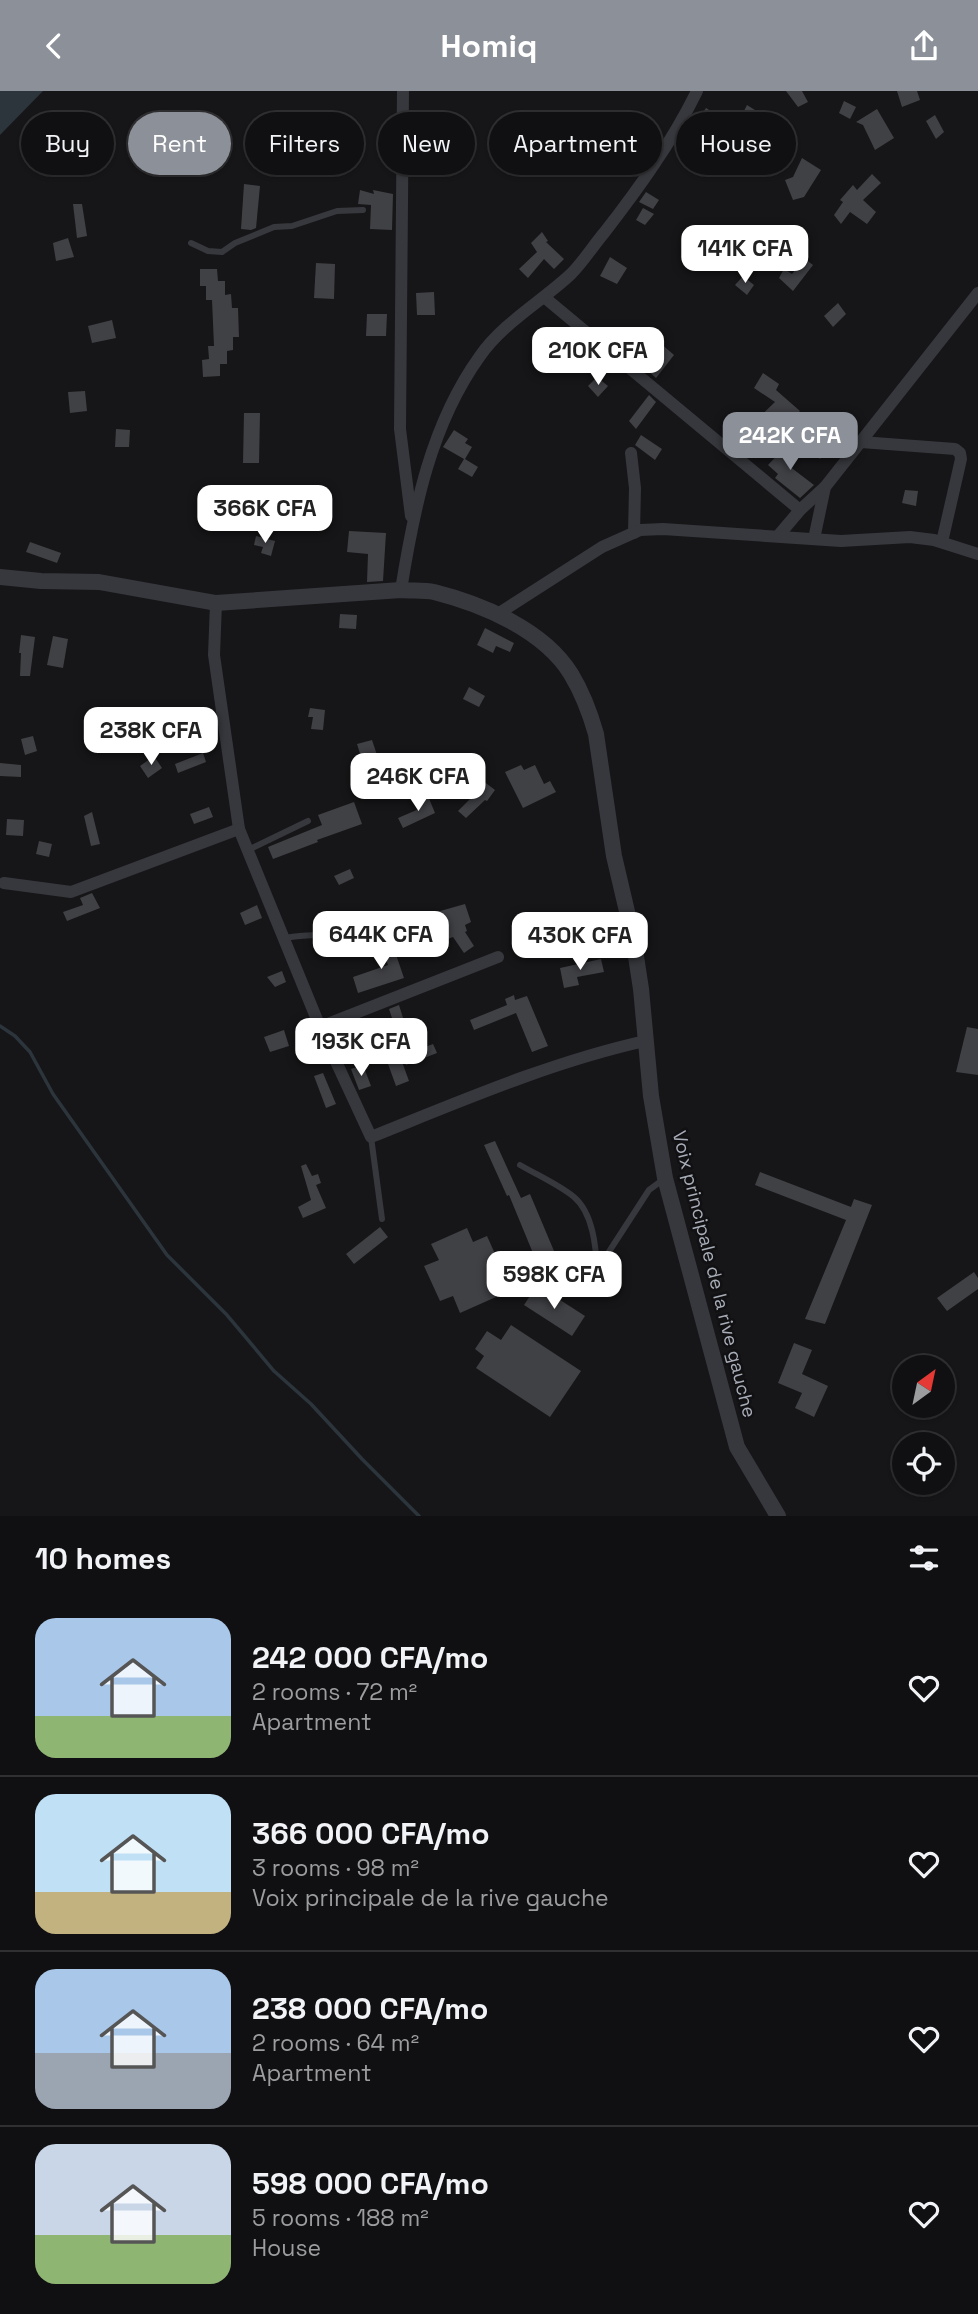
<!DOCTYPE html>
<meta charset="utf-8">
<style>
body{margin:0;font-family:"Space Grotesk",sans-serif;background:#19191b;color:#f1f3f6;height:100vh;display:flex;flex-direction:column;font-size:26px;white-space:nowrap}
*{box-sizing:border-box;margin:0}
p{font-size:23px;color:#9c9d9f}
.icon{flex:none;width:38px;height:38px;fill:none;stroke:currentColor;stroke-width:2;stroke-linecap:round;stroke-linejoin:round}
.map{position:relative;height:1425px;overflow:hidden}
.details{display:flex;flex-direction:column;background:#101012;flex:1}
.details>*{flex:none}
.guide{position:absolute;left:21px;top:21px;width:936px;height:63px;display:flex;gap:14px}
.needle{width:46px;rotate:33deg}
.controls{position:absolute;left:892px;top:1264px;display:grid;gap:14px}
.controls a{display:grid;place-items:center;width:63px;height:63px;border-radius:50%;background:#101012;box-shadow:0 2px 5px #0004,0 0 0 2px #303032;font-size:35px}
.price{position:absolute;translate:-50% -60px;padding:0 16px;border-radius:14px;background:#fff;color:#222;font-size:23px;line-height:46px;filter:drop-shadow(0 2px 4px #0008)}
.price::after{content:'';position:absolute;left:50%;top:42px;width:21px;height:16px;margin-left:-10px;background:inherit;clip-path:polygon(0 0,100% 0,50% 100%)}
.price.on{background:#8c9099;color:#fff}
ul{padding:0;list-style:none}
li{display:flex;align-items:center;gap:21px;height:175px;padding:0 35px}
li+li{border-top:2px solid #303032}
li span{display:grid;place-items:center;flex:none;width:196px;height:140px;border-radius:21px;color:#555}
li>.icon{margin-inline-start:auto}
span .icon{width:84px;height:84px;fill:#fffc;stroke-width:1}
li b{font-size:30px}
h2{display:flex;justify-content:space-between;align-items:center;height:84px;padding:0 35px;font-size:30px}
.chip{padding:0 24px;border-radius:32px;background:#101012;box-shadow:0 2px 5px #0004,0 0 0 2px #303032;font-size:24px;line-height:63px}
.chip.on{background:#8c9099;color:#fff}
header{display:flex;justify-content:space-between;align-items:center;height:91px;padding:0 35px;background:#8c9099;color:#fff;font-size:32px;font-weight:700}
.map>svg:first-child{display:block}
</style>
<header><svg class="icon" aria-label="back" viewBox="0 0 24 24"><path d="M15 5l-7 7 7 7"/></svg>Homiq<svg class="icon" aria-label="share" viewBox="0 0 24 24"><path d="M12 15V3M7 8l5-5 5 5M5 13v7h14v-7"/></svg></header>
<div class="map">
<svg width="978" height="1425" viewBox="0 0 978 1425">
<rect width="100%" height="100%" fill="#161618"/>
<path fill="#2c353c" d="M0 0H43L0 44Z"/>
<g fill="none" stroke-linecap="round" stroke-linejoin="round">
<path stroke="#2c353c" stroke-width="3.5" d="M0 935 15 945 30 961 53 1003 167 1164 227 1224 274 1280 311 1313 362 1368 419 1425"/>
</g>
<g fill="#404145">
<path d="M786 0H802L808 11 798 16Z"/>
<path d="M897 0H917L920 9 902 16Z"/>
<path d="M844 10 856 16 850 28 839 22Z"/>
<path d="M747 14 769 28 763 37 742 24Z"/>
<path d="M706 17 724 28 716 41 697 31Z"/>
<path d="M877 18 894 47 875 59 863 34 856 31Z"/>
<path d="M935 24 944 41 936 48 926 30Z"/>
<path d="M802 67 821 79 804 106 793 109 785 89 793 86Z"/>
<path d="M872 83 881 92 863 109 876 121 867 133 850 121 841 133 834 124 843 111 840 109 853 94 857 99Z"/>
<path d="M244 93 260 95 256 137 251 139 241 138Z"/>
<path d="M360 99 374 103 373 99 393 103 392 139 370 138 371 114 358 113Z"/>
<path d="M646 101 659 109 653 118 639 111Z"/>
<path d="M73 113H82L87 145 77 147Z"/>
<path d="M643 117 654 123 645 134 636 129Z"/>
<path d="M542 141 548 150 546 151 564 168 554 178 544 168 528 187 519 178 537 161 531 152Z"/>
<path d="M68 147 74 166 56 170 53 152Z"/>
<path d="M610 166 627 177 617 193 600 185Z"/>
<path d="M805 168 813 174 793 200 779 187 784 178 792 183Z"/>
<path d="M316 172 335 173 334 208 314 207Z"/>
<path d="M200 178H217L218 190H225V204L231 203 232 217H238L239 246H233V259L227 260V273H220V285L203 286 202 269 209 268 208 255H214L212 209H206V195H200Z"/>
<path d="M743 185 754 194 747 204 735 194Z"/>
<path d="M434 201 435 224H417L416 202Z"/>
<path d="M838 212 846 223 833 236 824 225Z"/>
<path d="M367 223H387L386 245H366Z"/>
<path d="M112 229 116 247 92 252 88 235Z"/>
<path d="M659 251 674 264 656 287 640 273Z"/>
<path d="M763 282 779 293 776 299 800 320 786 334 776 326 749 350 742 343 775 311 754 297Z"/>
<path d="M597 286 608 295 598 306 588 295Z"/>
<path d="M85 300 87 320 70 322 68 301Z"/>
<path d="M649 304 656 311 636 338 629 330Z"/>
<path d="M244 322H260L259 372H243Z"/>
<path d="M116 338 130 339 129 356H115Z"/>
<path d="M454 339 468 348 465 352 472 356 465 368 478 376 472 386 458 378 464 368 443 356Z"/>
<path d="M815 343 830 353 820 368 806 358Z"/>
<path d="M641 344 662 358 655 369 635 354Z"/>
<path d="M788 353 798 361 789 375 814 394 800 407 775 387 778 383 768 374Z"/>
<path d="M905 399 918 400 916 415 902 412Z"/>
<path d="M349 440 386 442 383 490 367 491 368 463 347 461Z"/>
<path d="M256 445 275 450 271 465 261 462 263 456 254 454Z"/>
<path d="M30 451 61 462 57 472 26 461Z"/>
<path d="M340 523 357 524 356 538 339 537Z"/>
<path d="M485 537 514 552 510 561 496 555 493 562 477 554Z"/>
<path d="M21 544 35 546 30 585H20L21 562H19Z"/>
<path d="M53 545 68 548 63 577 47 574Z"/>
<path d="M469 596 485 605 479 616 463 608Z"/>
<path d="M310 617 325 619 323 639 311 638 313 626H308Z"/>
<path d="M33 645 37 660 25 664 21 648Z"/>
<path d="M372 649 377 664 362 669 357 653Z"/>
<path d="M203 662 206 671 178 682 175 673Z"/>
<path d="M154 665 162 677 148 687 140 675Z"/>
<path d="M0 672 21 674V686L0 685Z"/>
<path d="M521 674 524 679 535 674 544 693 550 690 556 701 523 717 505 681Z"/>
<path d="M478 686 495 699 487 710 485 709 466 727 458 720 476 702 470 697Z"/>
<path d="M428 705 435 722 403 737 398 727 419 718 416 710Z"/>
<path d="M354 711 362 733 317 749 318 751 273 768 268 756 322 734 318 724Z"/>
<path d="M209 716 213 726 194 733 190 723Z"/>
<path d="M92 721 100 753 91 755 84 725Z"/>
<path d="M7 728 24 729 23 745 6 744Z"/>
<path d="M39 750 52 753 49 766 36 763Z"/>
<path d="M350 778 354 787 339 794 334 785Z"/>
<path d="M92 802 100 817 67 830 63 821 83 814 80 807Z"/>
<path d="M465 813 471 831 465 834 467 840 465 841 474 855 464 862 453 846 437 852 432 840 439 838 433 822Z"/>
<path d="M257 814 262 827 245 834 240 822Z"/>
<path d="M391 849 404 887 358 902 353 886 388 874 380 852Z"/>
<path d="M601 868 604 881 577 886 579 894 564 897 560 877Z"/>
<path d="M282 880 286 891 275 896 267 886Z"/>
<path d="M514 904 515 909 527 905 548 955 532 961 516 922 474 939 470 929 507 914 505 908Z"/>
<path d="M399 914 405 933 395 936 389 918Z"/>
<path d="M967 936 978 938V984L956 981Z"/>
<path d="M284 939 289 955 270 961 264 946Z"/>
<path d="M404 941 412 961 433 953 437 962 406 974 394 944Z"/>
<path d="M401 968 409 990 396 995 388 973Z"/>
<path d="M363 974 371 995 359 999 351 978Z"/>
<path d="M323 982 336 1013 326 1017 314 985Z"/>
<path d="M495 1050 521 1107 530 1103 554 1160 535 1167 509 1104 507 1105 484 1054Z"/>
<path d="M306 1073 312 1085 318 1083 321 1092 316 1094 326 1117 303 1127 298 1116 311 1109 301 1075Z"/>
<path d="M760 1081 851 1116 854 1108 872 1114 825 1233 805 1228 846 1129 755 1094Z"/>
<path d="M380 1136 388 1146 354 1173 346 1163Z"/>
<path d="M467 1137 473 1151 487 1145 505 1185 489 1192 496 1206 460 1222 453 1205 440 1210 424 1175 439 1169 431 1153Z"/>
<path d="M611 1170 618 1175 597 1205 589 1200Z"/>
<path d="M974 1181 978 1187V1198L947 1220 937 1207Z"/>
<path d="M537 1194 585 1225 572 1245 524 1214Z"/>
<path d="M511 1234 581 1280 550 1326 476 1277 484 1265 475 1258 487 1240 501 1249Z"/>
<path d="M794 1252 812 1259 802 1283 828 1295 814 1326 795 1317 802 1302 778 1292Z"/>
</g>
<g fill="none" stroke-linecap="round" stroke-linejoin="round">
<g stroke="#37383d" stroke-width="6">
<path d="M191 152 208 160 222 161 235 152 274 136 292 135 337 120 363 119"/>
<path d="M248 759 308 730"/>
<path d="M285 847C315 842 329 843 357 857"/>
<path d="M371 1046 382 1128"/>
<path d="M520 1074C537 1084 558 1093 574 1106 593 1122 596 1156 597 1179"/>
<path d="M588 1193 649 1099 664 1088"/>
</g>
<g stroke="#37383d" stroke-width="12">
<path d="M403 0 400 338 411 425"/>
<path d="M544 206 800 419"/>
<path d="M861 351 955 358 960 362 961 368 942 451"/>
<path d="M631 362 635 397 634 442"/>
<path d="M778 445 800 419 825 396"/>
<path d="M814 448 825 396 978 202"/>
<path d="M401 499C414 417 431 333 480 265 503 232 541 211 571 183 583 171 593 155 604 142 639 97 672 51 697 0"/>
<path d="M216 512 214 564 239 738 320 936 371 1046C461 1010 551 971 645 950"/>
<path d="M496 524 602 456 640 439 663 438 841 450 910 446 934 449 978 463"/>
<path d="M4 792 71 801 239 738"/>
<path d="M320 936 498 866"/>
</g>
<path stroke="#37383d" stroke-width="16" d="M0 486 41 490 99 491 216 512 401 499C412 500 424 499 434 501 482 513 544 539 571 583 582 601 590 622 596 643L614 765 633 846 641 898 651 1005 665 1087 737 1356 778 1425"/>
</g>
<g text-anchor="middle" stroke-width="5" stroke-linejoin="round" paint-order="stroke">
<g font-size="19" fill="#a8adb8" stroke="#111113">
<text transform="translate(715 1183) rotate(76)" y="7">Voix principale de la rive gauche</text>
</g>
</g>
</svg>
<div class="controls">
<a><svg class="needle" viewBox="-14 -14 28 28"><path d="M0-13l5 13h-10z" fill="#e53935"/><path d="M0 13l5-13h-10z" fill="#9c9d9f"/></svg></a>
<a><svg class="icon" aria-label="locate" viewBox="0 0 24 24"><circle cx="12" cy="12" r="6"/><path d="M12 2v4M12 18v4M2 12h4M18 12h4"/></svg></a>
</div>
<b class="price" style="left:745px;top:194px">141K CFA</b>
<b class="price" style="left:598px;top:296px">210K CFA</b>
<b class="price on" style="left:790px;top:381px">242K CFA</b>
<b class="price" style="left:265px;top:454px">366K CFA</b>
<b class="price" style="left:151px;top:676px">238K CFA</b>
<b class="price" style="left:418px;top:722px">246K CFA</b>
<b class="price" style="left:381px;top:880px">644K CFA</b>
<b class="price" style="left:580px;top:881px">430K CFA</b>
<b class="price" style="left:361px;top:987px">193K CFA</b>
<b class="price" style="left:554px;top:1220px">598K CFA</b>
<div class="guide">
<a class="chip">Buy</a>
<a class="chip on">Rent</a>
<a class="chip">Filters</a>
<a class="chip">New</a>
<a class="chip">Apartment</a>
<a class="chip">House</a>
</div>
</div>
<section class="details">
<h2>10 homes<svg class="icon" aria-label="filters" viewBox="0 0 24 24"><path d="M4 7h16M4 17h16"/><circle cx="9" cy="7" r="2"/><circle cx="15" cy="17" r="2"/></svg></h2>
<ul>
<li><span style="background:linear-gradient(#a9c7e8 70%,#8fb573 0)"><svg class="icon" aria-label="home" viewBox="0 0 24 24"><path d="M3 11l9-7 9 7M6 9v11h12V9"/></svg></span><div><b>242 000 CFA/mo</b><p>2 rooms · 72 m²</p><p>Apartment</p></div><svg class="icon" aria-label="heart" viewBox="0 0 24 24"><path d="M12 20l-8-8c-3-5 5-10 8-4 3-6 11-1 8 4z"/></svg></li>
<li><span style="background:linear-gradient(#bfe0f5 70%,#c2b280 0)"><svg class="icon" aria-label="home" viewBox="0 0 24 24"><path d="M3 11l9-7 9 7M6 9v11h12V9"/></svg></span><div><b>366 000 CFA/mo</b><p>3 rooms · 98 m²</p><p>Voix principale de la rive gauche</p></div><svg class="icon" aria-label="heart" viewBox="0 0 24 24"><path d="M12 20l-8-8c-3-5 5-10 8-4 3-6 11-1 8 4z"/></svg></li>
<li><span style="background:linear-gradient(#a9c7e8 60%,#9aa5b1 0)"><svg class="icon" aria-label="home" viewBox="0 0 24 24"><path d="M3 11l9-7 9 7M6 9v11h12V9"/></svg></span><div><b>238 000 CFA/mo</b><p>2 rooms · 64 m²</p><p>Apartment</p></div><svg class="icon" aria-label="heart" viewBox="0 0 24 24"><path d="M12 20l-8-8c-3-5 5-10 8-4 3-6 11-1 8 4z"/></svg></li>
<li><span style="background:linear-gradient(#c9d6e8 65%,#8fb573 0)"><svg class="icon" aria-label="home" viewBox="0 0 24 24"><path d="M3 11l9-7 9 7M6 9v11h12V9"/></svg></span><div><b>598 000 CFA/mo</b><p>5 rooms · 188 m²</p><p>House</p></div><svg class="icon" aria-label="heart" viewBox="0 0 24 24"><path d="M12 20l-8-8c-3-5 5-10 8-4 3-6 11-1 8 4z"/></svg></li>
</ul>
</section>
